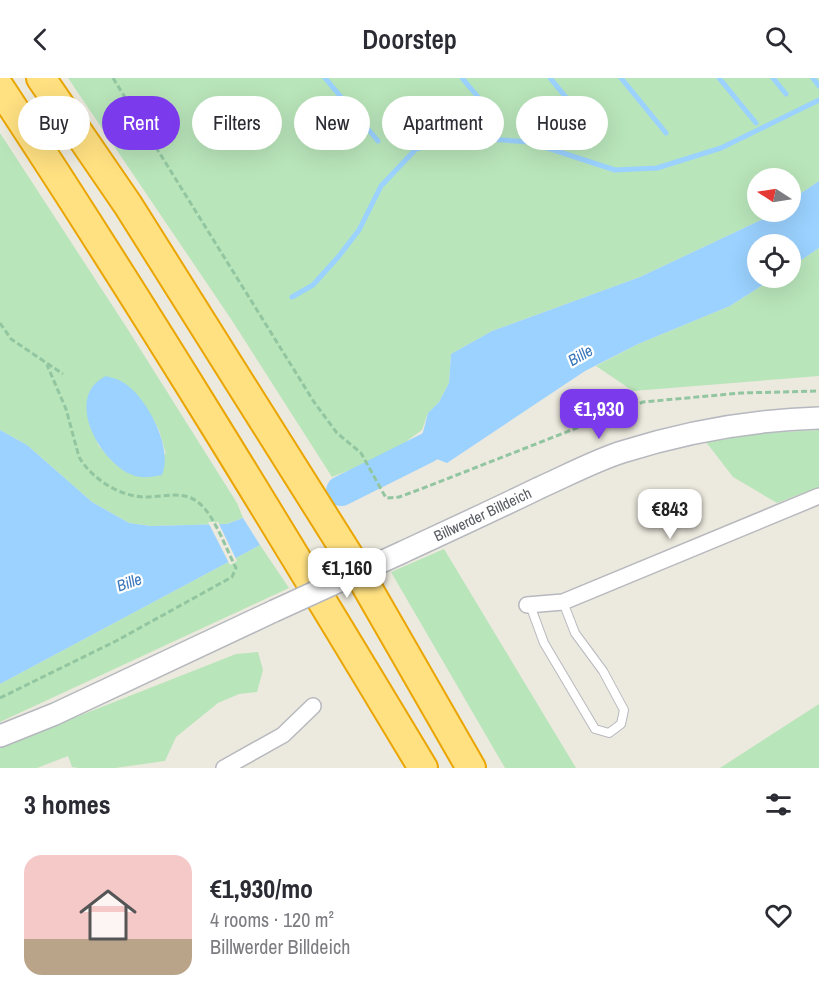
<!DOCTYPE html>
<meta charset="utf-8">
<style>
body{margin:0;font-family:"Archivo Narrow",sans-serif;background:#f7f7f7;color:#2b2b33;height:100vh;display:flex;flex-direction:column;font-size:22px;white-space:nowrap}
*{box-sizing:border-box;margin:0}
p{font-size:20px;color:#7c7c81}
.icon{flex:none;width:33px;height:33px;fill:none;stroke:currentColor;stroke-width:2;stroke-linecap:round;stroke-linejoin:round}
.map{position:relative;height:690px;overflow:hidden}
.details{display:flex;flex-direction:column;background:#fff;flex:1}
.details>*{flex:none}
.guide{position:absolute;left:18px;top:18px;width:783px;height:54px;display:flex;gap:12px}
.needle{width:39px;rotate:282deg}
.tools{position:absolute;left:747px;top:90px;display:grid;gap:12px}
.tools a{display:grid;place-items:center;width:54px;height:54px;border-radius:50%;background:#fff;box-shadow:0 6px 24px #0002;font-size:30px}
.price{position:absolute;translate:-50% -51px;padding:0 14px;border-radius:12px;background:#fff;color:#222;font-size:20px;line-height:39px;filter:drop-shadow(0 2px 3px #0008)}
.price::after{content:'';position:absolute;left:50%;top:36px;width:18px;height:14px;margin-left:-9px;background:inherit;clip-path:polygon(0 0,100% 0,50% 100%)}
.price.selected{background:#7c3aed;color:#fff}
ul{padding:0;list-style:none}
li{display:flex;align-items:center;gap:18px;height:150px;padding:0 24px}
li+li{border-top:2px solid #e1e1e2}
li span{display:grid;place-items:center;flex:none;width:168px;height:120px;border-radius:18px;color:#555}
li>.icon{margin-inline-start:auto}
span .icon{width:72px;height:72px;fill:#fffc;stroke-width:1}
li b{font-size:26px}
h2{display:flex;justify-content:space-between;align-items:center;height:72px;padding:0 24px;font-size:26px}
.chip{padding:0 21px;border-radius:27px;background:#fff;box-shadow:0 6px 24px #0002;font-size:21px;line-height:54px}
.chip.selected{background:#7c3aed;color:#fff}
header{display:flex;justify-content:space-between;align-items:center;height:78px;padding:0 24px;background:#fff;font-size:27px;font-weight:600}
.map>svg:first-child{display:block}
</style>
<header><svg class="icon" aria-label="back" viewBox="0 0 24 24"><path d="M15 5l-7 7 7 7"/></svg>Doorstep<svg class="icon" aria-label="search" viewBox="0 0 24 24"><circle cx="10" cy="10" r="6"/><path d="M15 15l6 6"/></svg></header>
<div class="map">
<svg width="819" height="690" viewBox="0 0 819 690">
<rect width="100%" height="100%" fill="#ece9de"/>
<g fill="#b9e5ba" fill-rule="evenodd">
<path d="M68 0H819V103L791 122 790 100H758V134H774L761 142 640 199 492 253 451 276 449 305 439 324 428 335 422 352 388 377 332 399 231 241Z"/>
<path d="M0 55 125 247 237 425 243 440 227 446 151 448 129 445 92 424 27 367 0 352ZM152 339 159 352 166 376 112 383 99 368 89 345Z"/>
<path d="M819 170V298L633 313 596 288 638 266 730 228 774 200H790L791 189Z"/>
<path d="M819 352V409L777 425 733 399 706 364 766 355Z"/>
<path d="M260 467 289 510 0 644V606Z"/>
<path d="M444 471 576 690H505L391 494Z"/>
<path d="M258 574 263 592 257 614 239 616 218 625 176 659 165 683 115 690H78L72 689 68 678 37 690H0V669L236 576Z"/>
<path d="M819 626V690H720Z"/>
</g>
<g fill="#9bd2ff">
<path d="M819 103V170L791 189 790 166H758V200H774L730 228 638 266 585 293 447 385 432 379 421 362 428 335 439 324 449 305 451 276 492 253 640 199 761 142 774 134H790L791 122Z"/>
<path d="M106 298C112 300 119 301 124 305 147 319 174 371 162 397 151 399 141 401 130 396 98 381 64 318 106 298Z"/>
<path d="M0 352 27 367 92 424 129 445 151 448 227 446 243 440 260 467 0 606Z"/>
</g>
<path fill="#ece9de" d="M208 444H218L237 483 230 487Z"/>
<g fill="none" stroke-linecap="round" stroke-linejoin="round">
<g stroke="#9bd2ff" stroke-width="5">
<path d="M325 0 378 63"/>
<path d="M462 0 489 32"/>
<path d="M550 0 588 46"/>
<path d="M621 0 666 55"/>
<path d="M719 0 756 45"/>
<path d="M773 0 786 16"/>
<path d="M813 0 819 8"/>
<path d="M292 219 313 207 339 178 359 152 381 108 416 71 461 59 529 64 615 92 657 90 721 70 819 22"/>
</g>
<path stroke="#9bd2ff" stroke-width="30" d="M341 413 427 370 461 349"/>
<defs>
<path id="lane" d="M530 527 544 565 595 651 609 655 621 646 624 632 603 593 575 555 563 524"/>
<g id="street">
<path d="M527 527 563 524 819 418"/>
<path d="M224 690 283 657 313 628"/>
</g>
<g id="secondary">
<path id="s1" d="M403 474C448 453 494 432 539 410 566 398 594 383 622 374 685 354 753 342 819 340"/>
<path d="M0 658 55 636 274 533"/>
</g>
<g id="highway">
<path d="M41 0 128 127 352 483 471 690"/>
<path d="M0 10C147 233 285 461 423 690"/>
</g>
</defs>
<use href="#lane" stroke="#b7b9be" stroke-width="10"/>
<use href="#street" stroke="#b7b9be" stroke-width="18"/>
<use href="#secondary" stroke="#b5b8be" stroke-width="24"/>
<use href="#highway" stroke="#eaa500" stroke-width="32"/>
<g stroke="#92c6a1" stroke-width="3" stroke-dasharray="6 3" stroke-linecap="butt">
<path d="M113 0 314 324 337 355 361 375 386 420 399 419 421 411 643 324 741 315 819 313"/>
<path d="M0 245 11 261 63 296"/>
<path d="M0 620 116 563 232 499 236 490C226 471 215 438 199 425 184 412 163 419 145 419 120 419 91 400 79 379L66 331 47 287"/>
</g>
<use href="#lane" stroke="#fff" stroke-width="8"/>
<use href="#street" stroke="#fff" stroke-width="15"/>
<use href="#secondary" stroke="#fff" stroke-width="21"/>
<use href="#highway" stroke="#ffe182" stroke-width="28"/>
<defs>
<path id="secondary-bridge" d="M274 533 403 474"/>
</defs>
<use href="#secondary-bridge" stroke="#b5b8be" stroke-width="24" stroke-linecap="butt"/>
<use href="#secondary-bridge" stroke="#fff" stroke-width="21"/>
</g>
<g text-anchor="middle" stroke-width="4.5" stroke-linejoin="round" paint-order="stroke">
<g font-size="15" fill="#585b60" stroke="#fff">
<text dy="5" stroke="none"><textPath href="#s1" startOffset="88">Billwerder Billdeich</textPath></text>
</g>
<g font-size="16" font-style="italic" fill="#3a77bb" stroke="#fff">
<text transform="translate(580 277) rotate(-30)" y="6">Bille</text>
<text transform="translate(129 504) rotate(-19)" y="6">Bille</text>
</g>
</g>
</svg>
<div class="tools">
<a><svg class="needle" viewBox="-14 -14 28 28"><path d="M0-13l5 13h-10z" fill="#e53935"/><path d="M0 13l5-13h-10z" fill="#7c7c81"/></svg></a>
<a><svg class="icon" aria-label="locate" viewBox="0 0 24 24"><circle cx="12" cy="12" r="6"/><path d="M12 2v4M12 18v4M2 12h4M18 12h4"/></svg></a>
</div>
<b class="price selected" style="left:599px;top:362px">€1,930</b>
<b class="price" style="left:670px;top:462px">€843</b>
<b class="price" style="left:347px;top:521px">€1,160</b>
<div class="guide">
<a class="chip">Buy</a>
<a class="chip selected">Rent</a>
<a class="chip">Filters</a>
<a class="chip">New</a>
<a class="chip">Apartment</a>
<a class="chip">House</a>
</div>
</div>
<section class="details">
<h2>3 homes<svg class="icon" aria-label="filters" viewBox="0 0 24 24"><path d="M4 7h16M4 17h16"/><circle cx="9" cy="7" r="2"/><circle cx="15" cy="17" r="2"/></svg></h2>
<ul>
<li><span style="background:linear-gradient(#f6c9c9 70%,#b9a48a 0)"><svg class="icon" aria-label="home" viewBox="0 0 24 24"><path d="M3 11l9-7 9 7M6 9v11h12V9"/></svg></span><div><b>€1,930/mo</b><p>4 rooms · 120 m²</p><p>Billwerder Billdeich</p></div><svg class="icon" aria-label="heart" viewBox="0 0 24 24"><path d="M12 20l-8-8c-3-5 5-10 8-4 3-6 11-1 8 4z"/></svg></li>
</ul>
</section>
